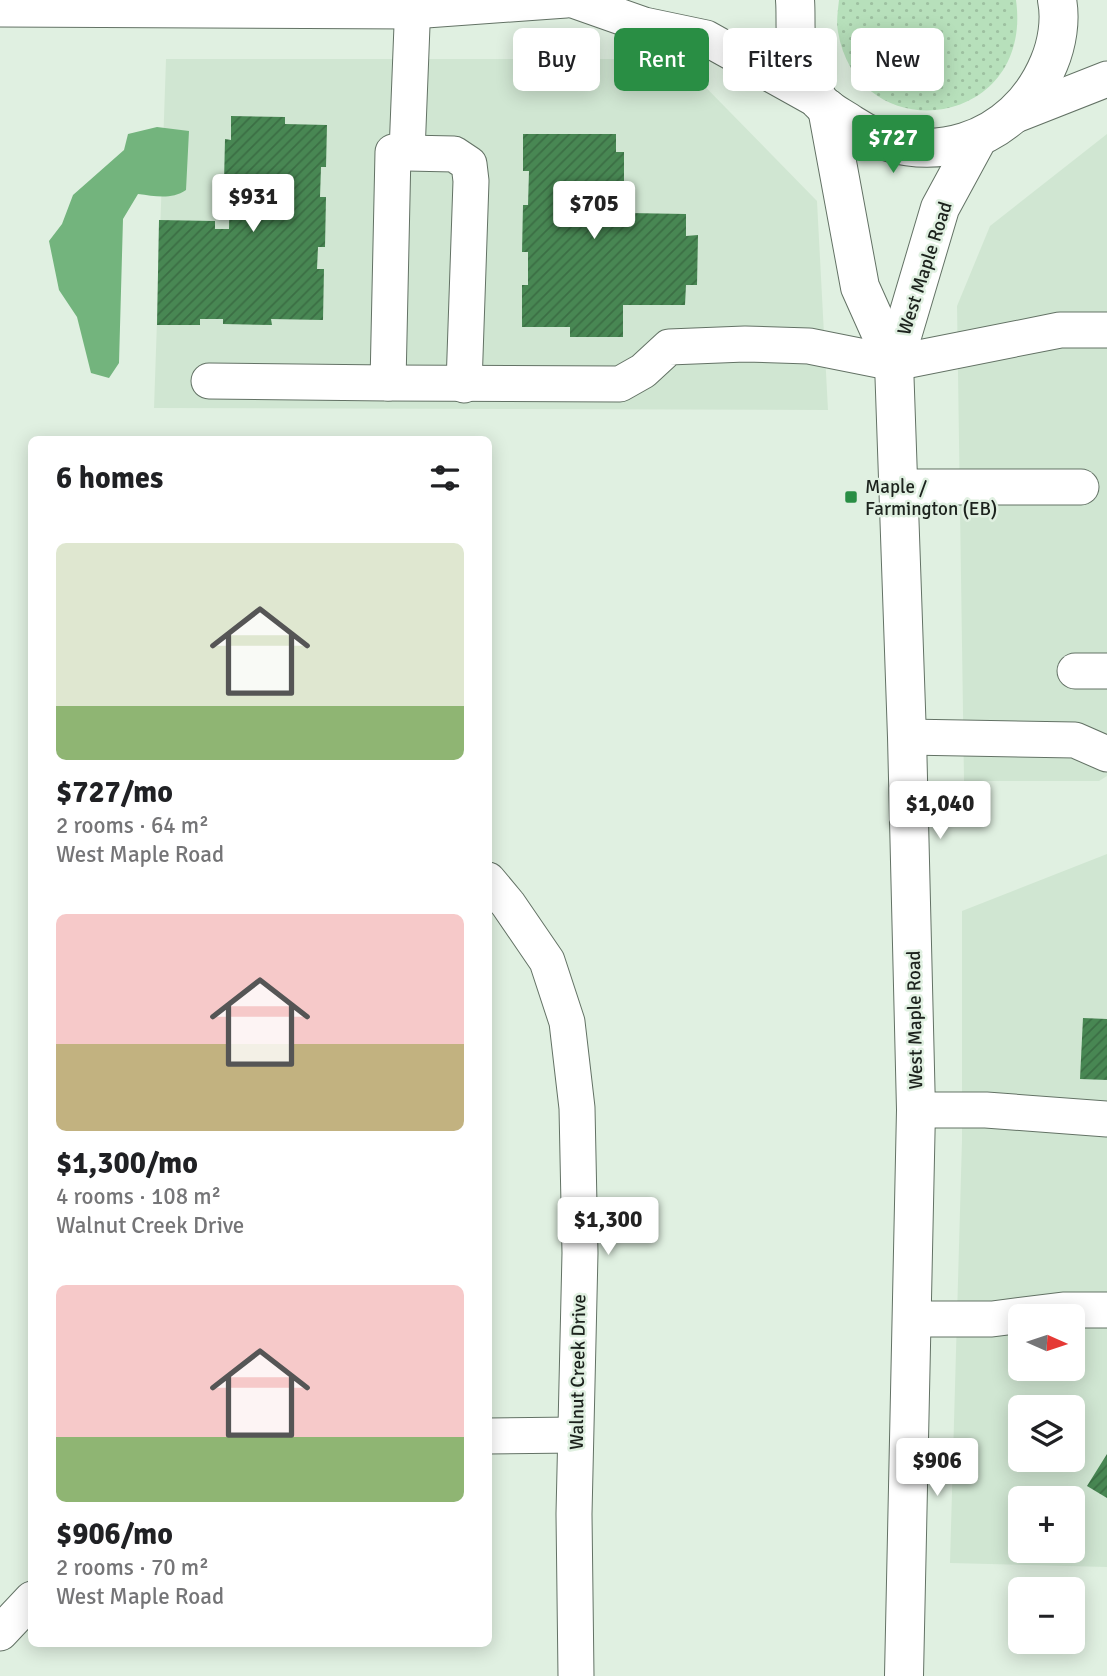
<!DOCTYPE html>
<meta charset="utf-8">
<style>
body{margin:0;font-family:Signika,sans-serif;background:#f6f6f6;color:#202124;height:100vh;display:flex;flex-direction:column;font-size:26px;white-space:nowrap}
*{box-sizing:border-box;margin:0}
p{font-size:23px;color:#757577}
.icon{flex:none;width:38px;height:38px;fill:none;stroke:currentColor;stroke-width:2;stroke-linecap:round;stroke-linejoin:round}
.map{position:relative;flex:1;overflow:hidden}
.side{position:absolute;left:28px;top:436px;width:464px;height:1211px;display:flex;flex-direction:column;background:#fff;border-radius:10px;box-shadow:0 4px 18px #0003}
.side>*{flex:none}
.guide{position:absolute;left:513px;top:28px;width:488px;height:63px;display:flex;gap:14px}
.needle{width:46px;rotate:93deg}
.controls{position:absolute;left:1008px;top:1304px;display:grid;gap:14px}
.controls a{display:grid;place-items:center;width:77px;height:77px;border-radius:10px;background:#fff;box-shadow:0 4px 18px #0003;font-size:35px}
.price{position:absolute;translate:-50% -60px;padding:0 16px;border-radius:7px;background:#fff;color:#222;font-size:23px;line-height:46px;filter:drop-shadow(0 2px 4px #0008)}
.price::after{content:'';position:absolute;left:50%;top:42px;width:21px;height:16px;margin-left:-10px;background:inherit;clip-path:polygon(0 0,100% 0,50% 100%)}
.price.current{background:#298e44;color:#fff}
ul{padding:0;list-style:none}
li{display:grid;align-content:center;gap:14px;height:371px;padding:0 28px}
li span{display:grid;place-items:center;height:217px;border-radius:10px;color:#555}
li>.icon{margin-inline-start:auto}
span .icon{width:126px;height:126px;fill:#fffc;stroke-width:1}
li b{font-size:30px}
h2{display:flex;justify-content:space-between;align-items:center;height:84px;padding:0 28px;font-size:30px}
.chip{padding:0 24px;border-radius:10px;background:#fff;box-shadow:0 4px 18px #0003;font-size:24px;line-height:63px}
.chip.current{background:#298e44;color:#fff}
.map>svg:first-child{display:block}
</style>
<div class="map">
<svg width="1107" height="1676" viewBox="0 0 1107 1676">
<defs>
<pattern id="grass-dots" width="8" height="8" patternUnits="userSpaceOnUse" patternTransform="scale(1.75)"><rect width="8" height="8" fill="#b7e0bb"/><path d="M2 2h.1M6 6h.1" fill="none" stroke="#9dc0a0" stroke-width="1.8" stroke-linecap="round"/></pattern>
<pattern id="building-hatch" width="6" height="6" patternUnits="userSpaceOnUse" patternTransform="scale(1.75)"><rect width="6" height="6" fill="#488753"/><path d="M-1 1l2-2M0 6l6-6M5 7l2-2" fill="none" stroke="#3b6e44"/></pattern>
</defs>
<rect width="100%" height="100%" fill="#e0f0e1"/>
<g fill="#d0e6d2" fill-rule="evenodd">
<path d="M166 59H678L817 201 828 410 154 408Z"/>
<path d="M1107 134V776L1099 781H964L957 306 990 226Z"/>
<path d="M1107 854V1567L950 1563 962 1140V911ZM1020 1316H1073V1368H1020ZM1020 1407H1073V1460H1020ZM1020 1498H1073V1550H1020Z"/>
</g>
<path fill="url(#grass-dots)" d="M839 0H1016C1034 129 859 152 838 32 836 22 838 10 839 0Z"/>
<path fill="#73b47d" d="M157 127 189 131 186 190C171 200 155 196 138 194L123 219 119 363 109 378 91 373 77 317 59 290 49 241 62 224 73 195 124 150 128 134Z"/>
<g fill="url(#building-hatch)">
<path d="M231 116 285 117V124L327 125 326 167H321L320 197H326L325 247H318L317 269H324L323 320 271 319 272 325 223 324V319H200V325H157L159 220 215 221V229H229L230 182H224L225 139 231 140Z"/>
<path d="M523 134H616V152H624V191H615L616 222 628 223V213L686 214V236L698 235 697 285H686L685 305H623V337H570V327H522V285H528V252H522L523 205H528L529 171H523Z"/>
<path d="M1083 1018 1107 1019V1080L1080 1079Z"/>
<path d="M1107 1454V1498L1087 1486Z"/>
</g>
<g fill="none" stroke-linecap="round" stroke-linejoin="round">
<defs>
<g id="minor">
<path d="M573 0 644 25 706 38 819 101"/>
<path d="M0 9 412 11 566 0"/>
<path d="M1013 116 1107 79"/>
<path d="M407 153 454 154 469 164 471 181 464 385"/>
<path d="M209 381 388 383 393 152 407 153 413 0"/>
<path d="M388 383 620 384 643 371 669 347 745 344 809 346 894 363 1060 330H1107"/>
<path d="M899 487H1081"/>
<path d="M1075 671H1107"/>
<path d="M907 737 1075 740 1107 754"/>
<path d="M488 880 508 904 547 961 567 1022 577 1108 580 1253 574 1514 576 1676"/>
<path d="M916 1110H986L1107 1119"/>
<path d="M912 1319H992L1063 1310H1107"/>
<path d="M488 1436 575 1435"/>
<path d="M0 1633 32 1599"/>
</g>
<g id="major">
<path d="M795 0C796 12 795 25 796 37 797 47 815 96 820 102 828 111 841 117 851 124 924 173 1016 143 1049 63 1057 44 1061 20 1057 0"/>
<path d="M827 108 860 287 894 363"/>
<path d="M904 1676 916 1110 907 737 894 363 940 208 978 138"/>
</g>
</defs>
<use href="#minor" stroke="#637265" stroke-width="37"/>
<use href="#major" stroke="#637265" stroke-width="40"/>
<use href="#minor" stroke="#fff" stroke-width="35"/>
<use href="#major" stroke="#fff" stroke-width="38"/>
</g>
<rect fill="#298e44" stroke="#e0f0e1" stroke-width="2.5" x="844" y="490" width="14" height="14" rx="3.5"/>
<g text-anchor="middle" stroke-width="5" stroke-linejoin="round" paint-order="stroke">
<g font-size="19" fill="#1c221d" stroke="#e0f0e1">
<text transform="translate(924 268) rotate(-72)" y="7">West Maple Road</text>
<text transform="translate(914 1020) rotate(-91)" y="7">West Maple Road</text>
<text transform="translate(577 1372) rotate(-89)" y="7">Walnut Creek Drive</text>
</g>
<g font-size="19" fill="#1c221d" stroke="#e0f0e1" text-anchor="start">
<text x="865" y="493">Maple /<tspan x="865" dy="22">Farmington (EB)</tspan></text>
</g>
</g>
</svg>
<div class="controls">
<a><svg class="needle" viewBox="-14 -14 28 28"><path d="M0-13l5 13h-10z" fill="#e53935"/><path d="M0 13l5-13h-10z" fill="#757577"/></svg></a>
<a><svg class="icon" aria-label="layers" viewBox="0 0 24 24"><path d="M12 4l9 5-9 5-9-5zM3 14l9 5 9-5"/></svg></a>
<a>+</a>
<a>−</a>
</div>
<b class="price current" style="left:893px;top:175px">$727</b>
<b class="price" style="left:253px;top:234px">$931</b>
<b class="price" style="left:594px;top:241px">$705</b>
<b class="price" style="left:940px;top:841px">$1,040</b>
<b class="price" style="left:608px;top:1257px">$1,300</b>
<b class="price" style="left:937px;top:1498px">$906</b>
<div class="guide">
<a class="chip">Buy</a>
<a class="chip current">Rent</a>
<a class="chip">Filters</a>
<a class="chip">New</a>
</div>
<section class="side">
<h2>6 homes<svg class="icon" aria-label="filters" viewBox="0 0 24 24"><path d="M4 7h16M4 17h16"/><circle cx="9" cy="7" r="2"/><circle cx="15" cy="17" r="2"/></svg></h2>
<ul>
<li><span style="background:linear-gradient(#dfe7d0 75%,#8fb573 0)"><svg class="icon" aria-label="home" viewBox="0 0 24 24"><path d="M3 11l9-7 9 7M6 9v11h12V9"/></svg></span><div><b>$727/mo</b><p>2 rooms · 64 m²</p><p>West Maple Road</p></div></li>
<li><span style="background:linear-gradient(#f6c9c9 60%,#c2b280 0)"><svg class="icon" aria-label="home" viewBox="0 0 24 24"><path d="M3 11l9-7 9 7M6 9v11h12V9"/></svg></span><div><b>$1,300/mo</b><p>4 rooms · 108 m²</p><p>Walnut Creek Drive</p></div></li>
<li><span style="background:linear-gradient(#f6c9c9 70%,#8fb573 0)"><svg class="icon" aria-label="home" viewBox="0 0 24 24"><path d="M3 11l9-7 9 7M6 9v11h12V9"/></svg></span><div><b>$906/mo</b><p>2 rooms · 70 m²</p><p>West Maple Road</p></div></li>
</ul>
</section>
</div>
